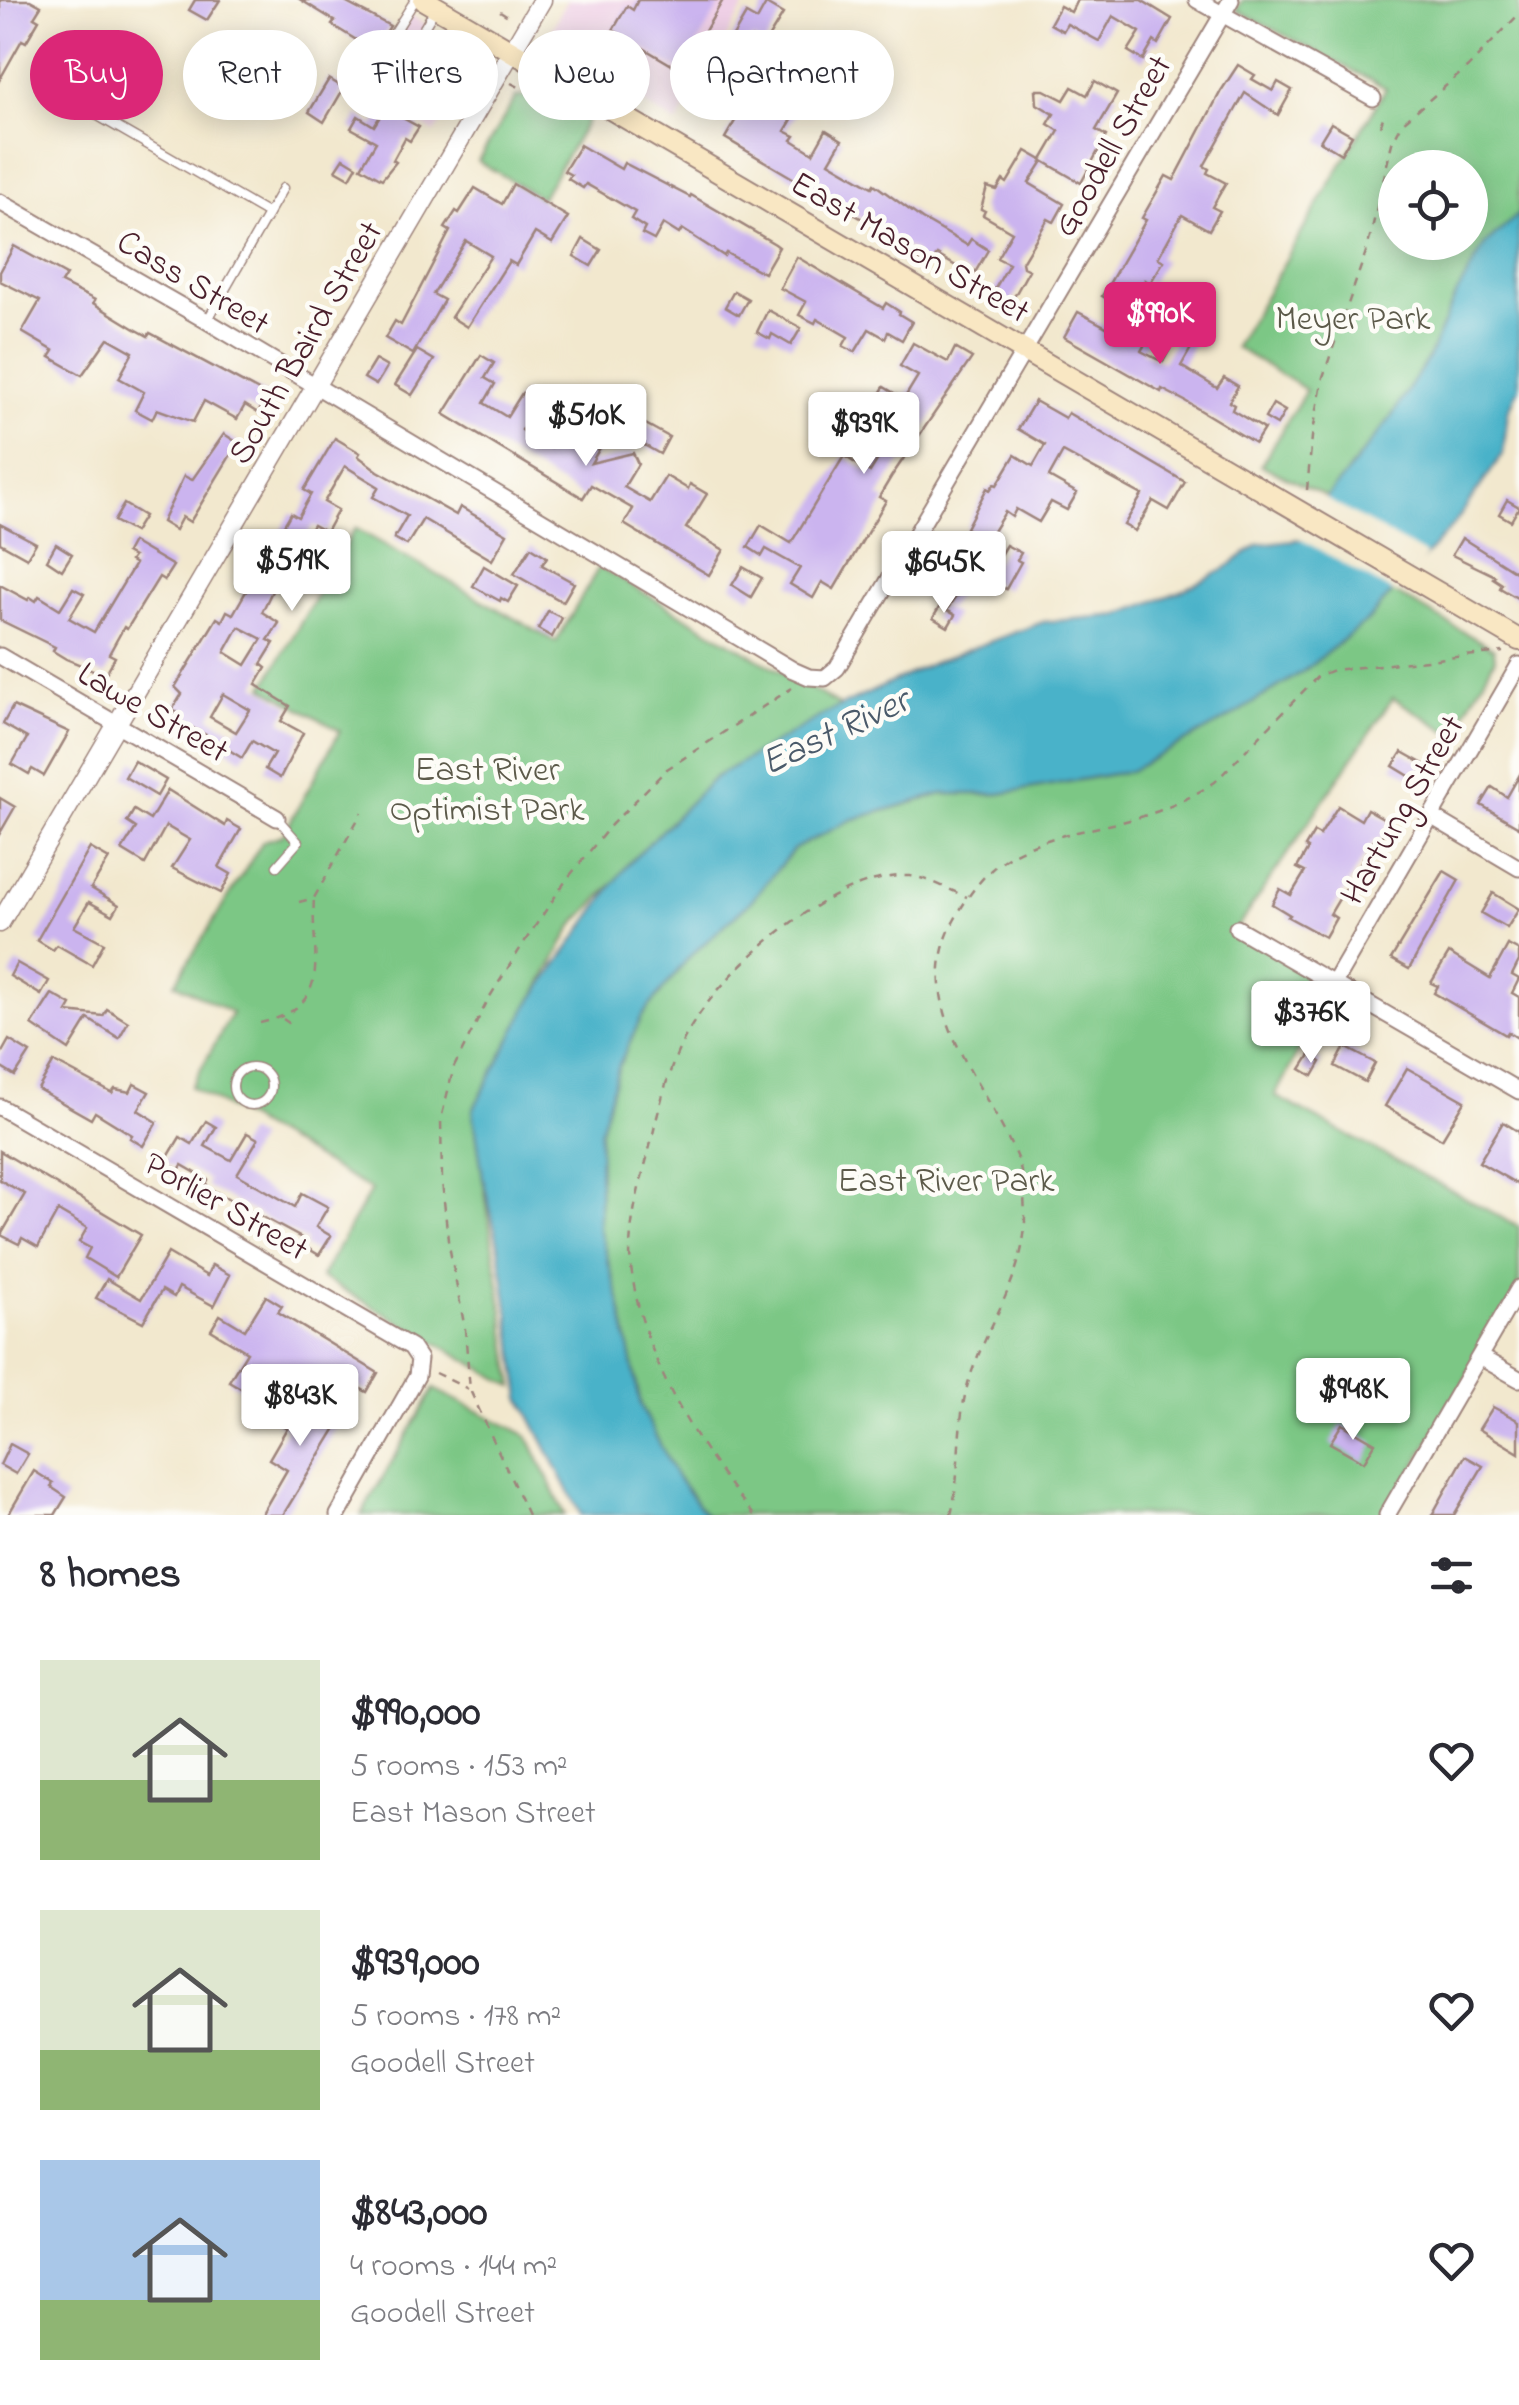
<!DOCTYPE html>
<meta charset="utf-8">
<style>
body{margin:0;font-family:"Indie Flower",sans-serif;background:#f7f7f7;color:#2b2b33;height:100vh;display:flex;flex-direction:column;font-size:38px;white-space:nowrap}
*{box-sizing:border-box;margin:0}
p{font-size:32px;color:#7c7c81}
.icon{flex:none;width:55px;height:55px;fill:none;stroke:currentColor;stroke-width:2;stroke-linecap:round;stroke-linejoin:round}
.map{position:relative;height:1515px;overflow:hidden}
.sheet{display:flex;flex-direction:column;background:#fff;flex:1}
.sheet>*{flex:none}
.top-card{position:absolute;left:30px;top:30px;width:1000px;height:90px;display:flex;gap:20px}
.controls{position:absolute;left:1378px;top:150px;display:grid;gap:20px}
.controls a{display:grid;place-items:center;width:110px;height:110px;border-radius:50%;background:#fff;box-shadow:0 5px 25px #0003;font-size:50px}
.price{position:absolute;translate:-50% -85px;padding:0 22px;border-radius:10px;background:#fff;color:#222;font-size:32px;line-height:65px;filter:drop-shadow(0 2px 5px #0008)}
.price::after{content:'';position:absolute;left:50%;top:60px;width:30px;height:22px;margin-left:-15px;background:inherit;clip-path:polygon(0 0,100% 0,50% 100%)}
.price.active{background:#db2777;color:#fff}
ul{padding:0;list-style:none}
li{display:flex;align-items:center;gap:30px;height:250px;padding:0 40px}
li span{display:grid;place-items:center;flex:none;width:280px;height:200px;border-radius:0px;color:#555}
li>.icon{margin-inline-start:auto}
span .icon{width:120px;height:120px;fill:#fffc;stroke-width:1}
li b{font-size:42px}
h2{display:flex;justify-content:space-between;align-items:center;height:120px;padding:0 40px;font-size:42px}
.pill{padding:0 35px;border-radius:45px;background:#fff;box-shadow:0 5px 25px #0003;font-size:35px;line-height:90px}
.pill.active{background:#db2777;color:#fff}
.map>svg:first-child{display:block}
</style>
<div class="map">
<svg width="1519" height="1515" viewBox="0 0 1519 1515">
<rect width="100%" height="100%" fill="#fdfcf7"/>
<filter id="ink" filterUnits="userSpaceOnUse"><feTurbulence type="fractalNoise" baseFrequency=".01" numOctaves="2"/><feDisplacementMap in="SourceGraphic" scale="20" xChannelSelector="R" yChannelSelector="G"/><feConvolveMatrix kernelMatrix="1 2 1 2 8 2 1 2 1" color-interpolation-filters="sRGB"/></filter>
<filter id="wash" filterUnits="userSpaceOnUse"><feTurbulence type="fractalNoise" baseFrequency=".0048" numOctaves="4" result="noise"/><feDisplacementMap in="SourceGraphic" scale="40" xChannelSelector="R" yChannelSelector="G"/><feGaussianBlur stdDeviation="2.25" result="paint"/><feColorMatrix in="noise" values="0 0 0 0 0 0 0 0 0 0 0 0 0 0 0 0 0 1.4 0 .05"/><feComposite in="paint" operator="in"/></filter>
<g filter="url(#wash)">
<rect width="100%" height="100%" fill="#f2e8ce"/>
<g fill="#efd0e6">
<path d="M567 0H748L677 124 558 51 549 35Z"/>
<path d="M410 15 468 51 472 57 469 76 435 133 366 90Z"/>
</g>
<g fill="#7cc785" stroke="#637358" stroke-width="2.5" fill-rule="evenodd">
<path d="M1242 0H1519V214L1455 297 1428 358 1390 419 1327 497 1261 465 1306 390 1235 347 1386 88 1236 10ZM1395 168H1470V242H1395Z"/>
<path d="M534 96 588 120 541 198 478 161 516 97Z"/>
<path d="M355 528 556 642 599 567 841 706 714 778 573 926 473 1110 514 1387 321 1277 371 1190 191 1087 232 1013 175 983 263 841 283 835 340 731 264 687Z"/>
<path d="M1393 592 1494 649 1495 659 1453 734 1393 698 1237 928 1334 983 1275 1096 1519 1227V1288L1387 1515H706L675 1475 641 1406 620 1303 599 1229 600 1132 619 1065 642 1016 689 957 750 902 794 849 851 820 942 794H999L1130 771 1227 719 1305 670 1368 620Z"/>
<path d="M434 1389 528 1436 565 1515H361Z"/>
</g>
<path fill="#4ab2c9" stroke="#4a687a" stroke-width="2.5" d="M1519 214V387L1508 412 1503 454 1455 523 1368 620 1305 670 1227 719 1130 771 999 794H942L851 820 794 849 750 902 689 957 642 1016 619 1065 600 1132 599 1229 620 1303 641 1406 675 1475 706 1515H581L521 1398 499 1248 483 1178 473 1110 528 1006 627 865 714 778 828 712 935 662 1043 622 1119 615 1181 591 1223 570 1259 544 1301 539 1307 516 1327 497 1390 419 1428 358 1455 297 1485 244Z"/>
<path fill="#f2e8ce" d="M1321 496 1426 555 1414 576 1397 595 1295 536Z"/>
<g id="blocks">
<g fill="#cbb4ef" fill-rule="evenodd">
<path d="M0 0H30L41 6 34 17 39 20 26 42 22 40 0 79Z"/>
<path d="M195 0H220L207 20 189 10Z"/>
<path d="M301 0H341L390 26 376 49H371L332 25 335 21Z"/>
<path d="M638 0H723L682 71 613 30 627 6 633 10Z"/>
<path d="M1077 0H1141L1172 19 1158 44 1154 41 1143 60 1128 51 1140 32 1113 16 1099 41 1067 24 1063 31 1050 24 1060 6 1071 12Z"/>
<path d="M766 4 783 14 764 45 752 38 737 64 722 55 746 14 757 20Z"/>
<path d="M410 58 428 68 399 116 419 127 410 141 405 138 393 160 396 162 382 179 361 167 376 142 351 128 358 116 374 126 395 92 383 84 396 62 404 66Z"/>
<path d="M1238 65 1255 75 1252 79 1273 91 1278 82 1292 90 1278 115 1245 93 1204 166 1209 169 1207 173 1226 183 1212 207 1220 211 1209 230 1182 215 1158 258 1164 261 1150 283 1145 280 1127 310 1102 296 1146 220 1142 218 1166 176 1174 180 1221 91Z"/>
<path d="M329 79 344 88 324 122 309 112Z"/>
<path d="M767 81 785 91 782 95 800 106 785 131 795 136 792 140 813 153 826 130 842 140 829 162 872 187 874 184 922 219 967 245 971 239 988 250 973 276 937 255 929 268 913 259 916 253 890 238 891 236 725 138 742 109 749 113Z"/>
<path d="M1095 81 1117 94 1096 130 1106 136 1081 183 1043 161 1029 183 1064 204 1054 222 1048 219 1022 262 1023 267 1029 270 1010 304 992 294 1009 264 997 258 1012 232 983 215 985 211 981 209 987 187 997 190 1003 180 1007 183 1026 151 1042 160 1059 131 1048 124 1054 114 1037 104 1036 90H1044L1064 100 1072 87 1087 95Z"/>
<path d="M1331 123 1352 135 1341 154 1320 141Z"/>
<path d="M580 145 621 169 624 163 690 197 691 195 775 244 779 247 764 273 726 253 724 256 682 229 679 234 663 224 654 240 642 234 645 228 631 219 635 212 586 184 583 188 568 179 571 175 564 171Z"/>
<path d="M344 158 357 166 350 178 336 170Z"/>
<path d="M513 184 568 217 552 243 535 233 516 265 509 261 467 327 451 317 491 256 466 241 433 294 444 300 413 354 385 338 395 321 401 325 450 231 445 228 456 211 459 213 475 188 502 204Z"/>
<path d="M583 239 601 250 591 266 574 256Z"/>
<path d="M14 246 66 275 61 283 95 300 93 303 137 330 148 336 150 333 268 396 258 413 245 405 237 419 204 401 193 422 157 409 152 419 135 410 144 392 119 378 133 352 108 338 82 375 50 357 54 351 22 332 40 301 0 281V272Z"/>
<path d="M797 257 883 308 886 303 900 312 899 314 912 322 902 340 888 332 885 338 869 329 855 352 843 346 848 337 817 319 815 323 799 315 806 302 780 288Z"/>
<path d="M734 291 748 299 739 315 725 307Z"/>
<path d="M1130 306 1153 319 1144 334 1149 338 1141 351 1163 362 1179 332 1195 341 1181 366 1217 388 1224 378 1238 386 1229 402 1234 405 1232 410 1264 429 1255 443 1185 401 1162 389 1161 392 1064 337 1078 312 1114 331Z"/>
<path d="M768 310 801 328 791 345 772 334 770 339 757 332Z"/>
<path d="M913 343 948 362 955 348 972 358 891 477 879 497 886 501 834 589 822 582 813 598 790 584 800 568 766 549 762 556 748 547 761 525 791 543 844 456 870 472 883 451 861 438 880 406 874 403 884 387 904 399 918 376 900 366Z"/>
<path d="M417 350 434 360 412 395 395 385Z"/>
<path d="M481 355 494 363 485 378 495 384 484 403 507 417 522 393 538 403 522 430 529 436 551 448 568 419 589 432 591 428 607 436 591 463 633 453 638 464 624 487 650 502 666 476 688 489 690 484 707 494 686 528 724 550 709 575 624 524 633 509 591 485 583 498 444 414Z"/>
<path d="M375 360 387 367 376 385 364 378Z"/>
<path d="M1035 401 1065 418 1068 413 1185 482 1169 510 1153 501 1135 531 1124 525 1142 495 1063 452 1049 477 1077 493 1067 510 1051 502 1039 522 1016 509 1012 517 1005 512 987 541 966 528 987 488 990 490 994 484 997 485 1015 455 1033 466 1045 445 1018 429Z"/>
<path d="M1273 404 1285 411 1277 425 1265 418Z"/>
<path d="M642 422 669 437 660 454 632 438Z"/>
<path d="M224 434 238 443 190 522 182 517 175 530 162 522 184 476 192 480Z"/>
<path d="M335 438 360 453 358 456 378 471 456 515 460 507 507 534 492 560 423 519 407 545 394 538 407 516 373 497 379 487 345 466 324 502 338 510 326 532 313 525 297 552 327 569 316 586 284 566 262 612 279 623 268 640 274 643 261 664 266 668 256 685 290 706 281 721 303 733 280 778 265 769 274 754 252 741 242 758 226 748 227 746 172 717 176 712 172 710 182 694 175 687 217 618 222 621 227 611 233 614 291 513 298 517 311 494 304 490ZM239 627 262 639 246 665 225 652ZM223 694 250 710 236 732 210 717Z"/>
<path d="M1507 500 1519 507 1511 521 1499 514Z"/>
<path d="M124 504 144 516 134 532 114 521Z"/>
<path d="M0 524 36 543 27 558 0 543Z"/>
<path d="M1462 538 1519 574V599L1500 588 1502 584 1493 578 1495 576 1452 555Z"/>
<path d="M132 542 173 566 164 580 159 577 127 629 124 627 109 654 115 657 105 675 66 659 53 651 55 647 0 620V585L28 600 30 597 36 601 39 596 60 609 73 588 84 594 69 618 94 632 135 564 130 561 133 557 126 553Z"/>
<path d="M56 544 72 554 62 570 47 560Z"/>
<path d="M1006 545 1021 553 1017 560 1021 562 1006 589 986 578Z"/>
<path d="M531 547 547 557 542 565 574 583 563 602 514 574Z"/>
<path d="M948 547 978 566 948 608 923 593Z"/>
<path d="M484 566 518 586 508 602 501 598 500 601 473 586Z"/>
<path d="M743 567 762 578 751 597 732 585Z"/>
<path d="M940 606 955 615 948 627 933 618Z"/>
<path d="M548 611 562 618 552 637 538 629Z"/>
<path d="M13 706 69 732 44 776 32 769 29 774 12 764 27 738 3 724Z"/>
<path d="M1402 752 1425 765 1416 780 1393 766Z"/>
<path d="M134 761 166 780 157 796 125 777Z"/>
<path d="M1519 776V827L1481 805 1492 787 1507 797Z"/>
<path d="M168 790 225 826 227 821 241 829 219 867 231 874 221 893 172 868 190 840 166 826 145 864 122 850 136 828 127 822 134 810 150 820Z"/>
<path d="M0 798 15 807 0 833Z"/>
<path d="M1338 806 1361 820 1367 809 1390 822 1378 842 1374 840 1330 914 1336 918 1325 937 1288 917 1290 915 1272 904 1280 889 1291 895 1305 872 1297 868 1308 849 1305 847 1314 832 1320 835Z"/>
<path d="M90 848 109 859 91 888 119 905 113 915 89 902 74 927 104 943 92 965 57 945 53 950 37 940Z"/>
<path d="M1444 871 1459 880 1409 969 1391 959Z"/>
<path d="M1493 893 1519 909 1507 928 1481 913Z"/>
<path d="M1508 945 1519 951V961L1512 975 1519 979 1512 993 1519 997V1039L1508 1032 1506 1035 1434 993 1438 986 1431 983 1449 953 1490 978Z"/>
<path d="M17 963 49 981 41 995 10 976Z"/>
<path d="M52 994 71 1005 67 1012 103 1016 107 1009 128 1022 119 1038 88 1019 69 1050 32 1025Z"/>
<path d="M9 1040 30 1053 15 1076 0 1067V1056Z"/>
<path d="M1345 1047 1375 1063 1365 1082 1335 1066Z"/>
<path d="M1310 1055 1321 1062 1313 1076 1301 1069Z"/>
<path d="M54 1062 112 1093 115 1089 130 1092 134 1084 149 1092 138 1110 157 1122 143 1146 130 1138 132 1135 95 1112 91 1119 38 1089Z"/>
<path d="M1407 1068 1465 1101 1442 1139 1385 1106Z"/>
<path d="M206 1121 216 1127 205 1146 231 1160 247 1133 258 1139 237 1174 295 1207 302 1193 328 1207 316 1227 331 1236 319 1255 304 1246 307 1241 209 1188 206 1184 208 1180 182 1165 179 1170 165 1162 180 1137 192 1144Z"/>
<path d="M1503 1122 1519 1132V1185L1479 1162Z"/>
<path d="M0 1151 141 1235 116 1277 85 1258 90 1248 79 1242 87 1228 58 1211 38 1247 22 1238 19 1244 1 1235 25 1194 0 1180Z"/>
<path d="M168 1253 207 1276 212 1265 230 1275 214 1306 179 1287 174 1297 162 1290 143 1322 96 1298 107 1279 141 1299Z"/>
<path d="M266 1296 282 1306 278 1312 378 1373 367 1392 337 1376 332 1386 299 1368 287 1388 256 1370 244 1390 229 1381 247 1352 211 1330 220 1315 245 1330Z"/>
<path d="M286 1400 318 1419 329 1400 347 1410 283 1515H261L287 1470 269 1459 287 1428 274 1420Z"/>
<path d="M1493 1407 1519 1421V1453L1479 1429Z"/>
<path d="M1342 1424 1375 1443 1364 1462 1330 1443Z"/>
<path d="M10 1444 28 1454 16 1474 0 1465Z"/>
<path d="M1465 1456 1483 1466 1454 1515H1432Z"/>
<path d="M34 1471 53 1483 51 1487 66 1497 55 1515H8Z"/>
</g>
</g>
</g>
<g filter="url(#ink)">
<use href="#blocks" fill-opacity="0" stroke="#9e847c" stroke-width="2.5"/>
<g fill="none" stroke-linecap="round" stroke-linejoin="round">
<defs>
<g id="service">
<path d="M461 22 444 49 443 63 487 94"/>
<path d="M57 51 39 82 268 214"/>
<path d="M381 54 411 50 434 11"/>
<path d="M355 78 381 54 415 0"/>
<path d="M427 96 471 122"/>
<path d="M207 321 283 188"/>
<path d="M277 866 298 842 277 818"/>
<circle cx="252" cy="1086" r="19"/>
</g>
<g id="minor">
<path d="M1197 0 1373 98"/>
<path d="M0 202 207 321 793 670 809 677 825 678 837 668 1231 0"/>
<path d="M0 656 277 818"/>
<path d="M1431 816 1519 868"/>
<path d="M1237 928 1519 1091"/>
<path d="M1334 983 1519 665"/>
<path d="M0 1107 411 1347 419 1359 417 1376 338 1515"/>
<path d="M1480 1357 1519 1379"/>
<path d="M1387 1515 1519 1288"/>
</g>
<path id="tertiary" d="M0 923 542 0"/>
<path id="secondary" d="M424 0 1519 640"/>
</defs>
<use href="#service" stroke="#9e847c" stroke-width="11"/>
<use href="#minor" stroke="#9e847c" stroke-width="19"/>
<use href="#tertiary" stroke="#9e847c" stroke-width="21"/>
<use href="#secondary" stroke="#9e847c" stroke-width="24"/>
<g stroke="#9e847c" stroke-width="2.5" stroke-dasharray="8 8" stroke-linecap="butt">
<path d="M500 11 511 18"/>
<path d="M540 35 549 40"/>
<path d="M471 60 483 67"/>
<path d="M511 83 521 88"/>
<path d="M1380 126 1383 118 1381 114"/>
<path d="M1307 490 1312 437 1323 377 1368 246 1392 143 1403 122 1468 67 1519 14"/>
<path d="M299 902 314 898 362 812"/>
<path d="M283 1019 296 1028"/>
<path d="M260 1023C337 1006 310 953 314 898"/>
<path d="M435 1373 468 1389"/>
<path d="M528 1515 470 1390 465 1329 448 1240 442 1181 441 1119 454 1067 489 998 525 941 567 879 611 825 667 769 792 688"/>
<path d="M754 1515C695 1444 643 1360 631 1267 627 1233 637 1194 646 1162 657 1120 664 1078 684 1039 719 972 830 872 910 876 929 878 949 890 967 897"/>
<path d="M951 1515C961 1473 956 1429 967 1387 983 1329 1026 1278 1025 1216 1024 1197 1024 1174 1016 1156 984 1080 907 1005 955 919 964 902 977 883 991 870 1028 836 1086 832 1133 819 1163 811 1189 799 1215 782L1318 676 1333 670 1503 652"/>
</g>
<use href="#service" stroke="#fff" stroke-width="8"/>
<use href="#minor" stroke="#fff" stroke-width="15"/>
<use href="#tertiary" stroke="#fff" stroke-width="18"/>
<use href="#secondary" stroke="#f9e7c3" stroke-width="20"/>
</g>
</g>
<g text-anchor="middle" stroke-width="9" stroke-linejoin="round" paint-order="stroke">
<g font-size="35" fill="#4a1f2b" stroke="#fdfcf7">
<text transform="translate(1111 145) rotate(-60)" y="12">Goodell Street</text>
<text transform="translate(911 246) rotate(30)" y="12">East Mason Street</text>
<text transform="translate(194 281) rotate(31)" y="12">Cass Street</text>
<text transform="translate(304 342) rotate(-60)" y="12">South Baird Street</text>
<text transform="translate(154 711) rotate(30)" y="12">Lawe Street</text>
<text transform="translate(1401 809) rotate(-60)" y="12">Hartung Street</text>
<text transform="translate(227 1205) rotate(30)" y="12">Porlier Street</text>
</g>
<g font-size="35" fill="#5c5a4a" stroke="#fdfcf7">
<text x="1353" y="329">Meyer Park</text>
<text x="487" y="780">East River<tspan x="487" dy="40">Optimist Park</tspan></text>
<text x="946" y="1191">East River Park</text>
</g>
<g font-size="38" font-style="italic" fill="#4a5a6a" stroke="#fdfcf7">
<text transform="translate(834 730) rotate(-25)" y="13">East River</text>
</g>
</g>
</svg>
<div class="controls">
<a><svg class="icon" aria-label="locate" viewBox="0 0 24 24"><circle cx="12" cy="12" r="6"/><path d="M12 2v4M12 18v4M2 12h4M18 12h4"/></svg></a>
</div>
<b class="price active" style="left:1160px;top:367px">$990K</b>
<b class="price" style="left:586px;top:469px">$510K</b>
<b class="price" style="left:864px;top:477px">$939K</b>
<b class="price" style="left:292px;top:614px">$519K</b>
<b class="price" style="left:944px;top:616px">$645K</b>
<b class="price" style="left:1311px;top:1066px">$376K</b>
<b class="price" style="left:1353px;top:1443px">$948K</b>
<b class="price" style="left:300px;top:1449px">$843K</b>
<div class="top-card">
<a class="pill active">Buy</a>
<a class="pill">Rent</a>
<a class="pill">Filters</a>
<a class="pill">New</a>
<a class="pill">Apartment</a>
</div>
</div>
<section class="sheet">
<h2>8 homes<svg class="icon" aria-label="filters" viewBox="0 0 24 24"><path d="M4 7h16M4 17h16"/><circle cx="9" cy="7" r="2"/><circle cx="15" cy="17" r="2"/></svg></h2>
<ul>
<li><span style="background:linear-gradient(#dfe7d0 60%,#8fb573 0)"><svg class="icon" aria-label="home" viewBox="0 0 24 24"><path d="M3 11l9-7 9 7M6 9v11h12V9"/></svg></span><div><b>$990,000</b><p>5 rooms · 153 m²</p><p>East Mason Street</p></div><svg class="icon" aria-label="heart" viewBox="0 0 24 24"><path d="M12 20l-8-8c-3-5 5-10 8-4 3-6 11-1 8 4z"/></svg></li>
<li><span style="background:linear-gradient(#dfe7d0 70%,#8fb573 0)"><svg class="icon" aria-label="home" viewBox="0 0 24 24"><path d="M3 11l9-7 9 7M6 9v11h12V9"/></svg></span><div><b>$939,000</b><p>5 rooms · 178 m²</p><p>Goodell Street</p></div><svg class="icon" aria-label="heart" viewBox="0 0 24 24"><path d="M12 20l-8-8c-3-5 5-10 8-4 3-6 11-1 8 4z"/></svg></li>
<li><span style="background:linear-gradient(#a9c7e8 70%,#8fb573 0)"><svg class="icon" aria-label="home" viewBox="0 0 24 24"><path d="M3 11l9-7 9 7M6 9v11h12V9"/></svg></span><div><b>$843,000</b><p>4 rooms · 144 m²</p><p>Goodell Street</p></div><svg class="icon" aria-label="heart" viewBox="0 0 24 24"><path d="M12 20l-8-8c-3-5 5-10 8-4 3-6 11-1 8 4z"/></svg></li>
</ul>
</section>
